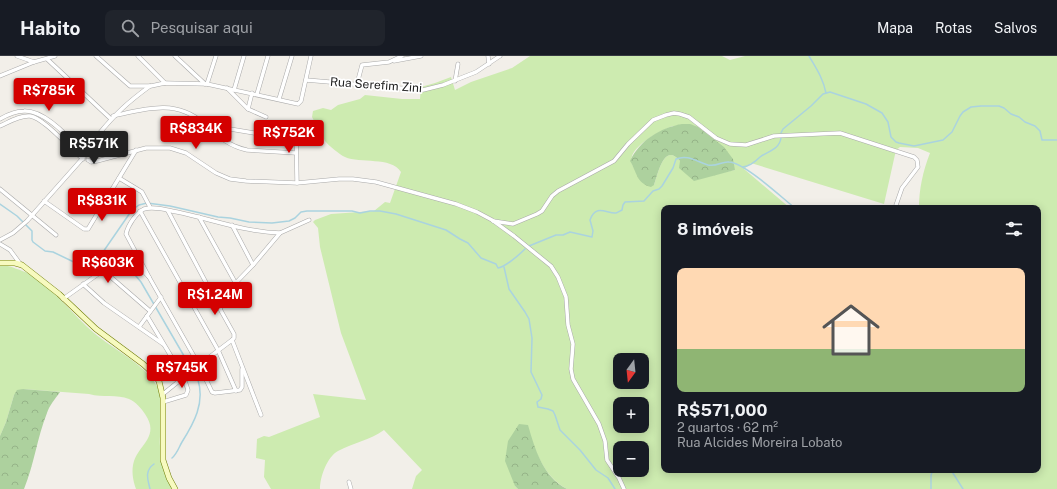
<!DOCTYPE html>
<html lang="pt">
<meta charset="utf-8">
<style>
body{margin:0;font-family:"Public Sans",sans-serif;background:#20242c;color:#f1f3f6;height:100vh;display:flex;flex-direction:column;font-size:15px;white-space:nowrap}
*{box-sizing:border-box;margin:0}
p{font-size:13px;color:#9ea1a6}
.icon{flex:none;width:22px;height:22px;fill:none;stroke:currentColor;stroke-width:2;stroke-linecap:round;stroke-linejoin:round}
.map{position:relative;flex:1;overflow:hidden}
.sheet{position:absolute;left:661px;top:149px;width:380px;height:268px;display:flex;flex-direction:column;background:#171b24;border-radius:8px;box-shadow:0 2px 10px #0003}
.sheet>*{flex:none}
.needle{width:26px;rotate:195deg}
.tools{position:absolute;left:613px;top:297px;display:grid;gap:8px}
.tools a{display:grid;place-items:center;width:36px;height:36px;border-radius:8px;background:#171b24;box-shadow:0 2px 10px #0003;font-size:20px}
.price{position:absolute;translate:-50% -34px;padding:0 9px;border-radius:4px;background:#d40000;color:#fff;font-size:13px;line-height:26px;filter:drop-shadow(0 1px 2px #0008)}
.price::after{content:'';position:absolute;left:50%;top:24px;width:12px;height:9px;margin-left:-6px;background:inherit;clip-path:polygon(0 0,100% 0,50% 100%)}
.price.current{background:#222;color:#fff}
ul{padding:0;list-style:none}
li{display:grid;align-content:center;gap:8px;height:212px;padding:0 16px}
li+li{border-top:1px solid #363941}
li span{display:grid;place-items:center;height:124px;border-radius:8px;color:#555}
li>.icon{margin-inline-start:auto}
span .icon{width:72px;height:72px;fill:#fffc;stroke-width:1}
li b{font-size:17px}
h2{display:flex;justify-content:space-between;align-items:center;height:48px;padding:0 16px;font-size:17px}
header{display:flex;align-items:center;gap:24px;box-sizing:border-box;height:56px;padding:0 20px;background:#171b24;border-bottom:1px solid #363941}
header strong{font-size:19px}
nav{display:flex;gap:22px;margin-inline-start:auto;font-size:14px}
.search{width:280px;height:36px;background:#20242c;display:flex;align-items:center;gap:10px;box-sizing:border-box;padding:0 14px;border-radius:8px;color:#9ea1a6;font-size:15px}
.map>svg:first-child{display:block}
</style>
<header>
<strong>Habito</strong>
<div class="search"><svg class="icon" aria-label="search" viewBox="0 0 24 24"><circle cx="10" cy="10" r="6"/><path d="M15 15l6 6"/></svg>Pesquisar aqui</div>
<nav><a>Mapa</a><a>Rotas</a><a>Salvos</a></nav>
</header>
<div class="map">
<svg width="1057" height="433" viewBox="0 0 1057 433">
<defs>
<pattern id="forest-crowns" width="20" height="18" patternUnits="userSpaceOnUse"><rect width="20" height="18" fill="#add19e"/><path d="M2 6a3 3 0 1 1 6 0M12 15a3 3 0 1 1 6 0" fill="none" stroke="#95b388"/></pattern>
</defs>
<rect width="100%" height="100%" fill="#f2efe9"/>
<g fill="#cdebb0" fill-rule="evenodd">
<path d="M530 0H722L730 4 745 0H1057V433H567C551 425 541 408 535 393L515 430 518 433H412L416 420 422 414 384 374C370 384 353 387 338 395 327 401 320 421 320 433H271L264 421 265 404 256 402 257 383 264 380 269 381 320 361 313 338 366 344 341 277 320 191 318 172 313 166 315 164 331 158 374 155 385 146 390 147 401 116C391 100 360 108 345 101 340 99 328 89 325 85 323 82 323 78 321 74 318 69 314 66 312 61L313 55 323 52 331 54 338 49 360 43 365 39 402 43H420L421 31 435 27 451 21 455 34 471 26 512 12ZM673 70 735 114 716 118 680 105C664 86 658 118 654 129 647 123 635 116 632 108 626 92 661 74 673 70ZM900 91 918 92 930 97C923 115 919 133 919 152H1038V414H664V152H790L744 113 751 107 884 148 896 94ZM620 304H642V326H620ZM620 348H642V370H620ZM620 392H642V414H620Z"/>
<path d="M0 208C6 209 25 215 31 219 55 234 73 259 94 277 113 293 148 310 158 332 167 351 159 371 160 390 161 405 168 419 174 433H136C133 425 131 414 134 405 140 388 160 380 145 358 141 352 136 346 129 343 117 338 103 342 89 338L23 333 14 339 6 366 0 380Z"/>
</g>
<g fill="url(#forest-crowns)">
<path d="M682 68H690L698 71 724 91 733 103 735 114 694 125 679 112 680 105C664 86 658 118 654 129L651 131C636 127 637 116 630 105 640 84 660 72 682 68Z"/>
<path d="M23 333 60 336C55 343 49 350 47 357 37 382 34 409 24 433H0V380L6 366 14 339 17 334Z"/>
<path d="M519 368 528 369C535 393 543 421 567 433H518L515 430 505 405 508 385Z"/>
</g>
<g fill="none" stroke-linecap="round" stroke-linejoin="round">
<g stroke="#aad3df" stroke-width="1.5">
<path d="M809 0C816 12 823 22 826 37"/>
<path d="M781 77 783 73 811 50 823 38 830 36 866 48 882 57 888 66 891 81 896 86 899 87 914 90 943 84 952 76 960 60 963 56 971 51 981 50H999L1004 52 1011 58 1019 61 1025 66 1035 70 1040 75 1042 84H1057"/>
<path d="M743 111C750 110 755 106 760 101 768 95 779 94 781 82"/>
<path d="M0 148 17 160 32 175V184L33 186 45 195 53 196 78 208 103 196 132 154 139 149 147 147 170 150 218 161 230 162 249 166 272 167 289 165 295 162 301 156 307 155H352L360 157 370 155H380L396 158 446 174 460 183 468 187 481 202 496 208 498 212C505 211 519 199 525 193"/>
<path d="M529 190 556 179H563L570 176 592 181 593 175 590 164C596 147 607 158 616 157 617 157 620 155 622 154L623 149 625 146 644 145 653 135 659 133 662 130 673 112 676 103C688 98 697 106 708 109 717 111 722 105 729 106 745 107 781 141 795 152"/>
<path d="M104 196 120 201 141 226 198 324C205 347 194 367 182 386 179 391 177 398 172 402"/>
<path d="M504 211 509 233 525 256 529 263 532 282 531 316 542 339 541 343 537 346 538 351 548 353 553 355 555 359 560 374 580 394 596 414 608 422 615 433"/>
<path d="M951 414 963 433"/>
<path d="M150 433C148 424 144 415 154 408"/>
<path d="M931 433V419L933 414"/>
</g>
<defs>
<g id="street">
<path d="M17 0 34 6"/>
<path d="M96 0 130 30H151L165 27 207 28 298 48 301 45 311 0"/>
<path d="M138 0 165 27"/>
<path d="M175 0 205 28"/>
<path d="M488 0 489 8"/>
<path d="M47 3 111 63"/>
<path d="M394 5 421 0"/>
<path d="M0 20 34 6 55 0"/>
<path d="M306 24 423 34 443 29 476 16 500 0"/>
<path d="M455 25 458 8"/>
<path d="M207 28 216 0"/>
<path d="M357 28 362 9 389 6 402 0"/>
<path d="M227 32 248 53 266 61"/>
<path d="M234 34 244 0"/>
<path d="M257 38 268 0"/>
<path d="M279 43 292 0"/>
<path d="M248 53 252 37"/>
<path d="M113 60C145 53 176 43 203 67 217 79 228 90 247 94L296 97"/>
<path d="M0 63C7 59 15 55 24 55 45 54 72 84 85 100"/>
<path d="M296 68 297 127"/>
<path d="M206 69 254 77 296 76"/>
<path d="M0 70C9 66 20 59 30 60 44 62 70 93 83 103"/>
<path d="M88 104 91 106 97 105 146 92H170L186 97 216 117 230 123 246 125 297 127 339 123H353L376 126 456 148 477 156 492 164 514 180 551 210 558 221 566 241 568 269 573 288 571 313 573 323 599 368 605 385 607 404 619 422 624 433"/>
<path d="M119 122 142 136 150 151"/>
<path d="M0 133 56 179"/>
<path d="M44 145 84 173H88L136 94"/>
<path d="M140 155 218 294 236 335"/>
<path d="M168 155 220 253"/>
<path d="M199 161 235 226"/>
<path d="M493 165 513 168 537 158 542 155 552 140 558 135 614 105 628 88 653 64 666 59 674 57 680 58 689 61 716 82 730 88 746 89 774 80 840 77 914 101 917 104 918 111 902 132 895 152"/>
<path d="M232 169 253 209"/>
<path d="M0 184 13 177 27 165 82 103C86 94 92 87 98 79 115 58 128 46 150 30"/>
<path d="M0 188 10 194 21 209"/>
<path d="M132 203 149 221 199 309 212 336 215 337 240 334 242 331V313"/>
<path d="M149 221 126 178C128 169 136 157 144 153 155 150 166 154 177 156 211 163 245 176 280 177"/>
<path d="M83 228 104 247 163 288"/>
<path d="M63 243 101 216H105L150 255"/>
<path d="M147 260 184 322 188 334 186 339 163 346"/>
<path d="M139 271 161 241"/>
<path d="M163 338 199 309 232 284"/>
<path d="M261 359 232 284 234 282V278L220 253 228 235 253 209 280 177 309 164"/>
<path d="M349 426 351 433"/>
</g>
<path id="secondary" d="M0 207H15L22 209 59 238 96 273 143 308 155 319 159 325 163 342V404L169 422 175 433"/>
</defs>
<use href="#street" stroke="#a9a9a9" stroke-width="4.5"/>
<use href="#secondary" stroke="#707d05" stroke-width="6"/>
<use href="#street" stroke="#fff" stroke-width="3.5"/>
<use href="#secondary" stroke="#f7fabf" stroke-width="5"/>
</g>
<g text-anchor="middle" stroke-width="3.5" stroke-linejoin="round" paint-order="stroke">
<g font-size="12" fill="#222" stroke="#fff">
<text transform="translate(376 29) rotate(4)" y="4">Rua Serefim Zini</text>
</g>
</g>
</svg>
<div class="tools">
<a><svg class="needle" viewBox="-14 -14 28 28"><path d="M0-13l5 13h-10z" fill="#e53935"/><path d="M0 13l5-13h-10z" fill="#9ea1a6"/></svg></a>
<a>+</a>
<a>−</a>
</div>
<b class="price" style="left:49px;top:56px">R$785K</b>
<b class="price" style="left:196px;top:94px">R$834K</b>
<b class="price" style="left:289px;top:98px">R$752K</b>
<b class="price current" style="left:94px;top:109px">R$571K</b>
<b class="price" style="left:102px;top:166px">R$831K</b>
<b class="price" style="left:108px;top:228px">R$603K</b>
<b class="price" style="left:215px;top:260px">R$1.24M</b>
<b class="price" style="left:182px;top:333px">R$745K</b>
<section class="sheet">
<h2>8 imóveis<svg class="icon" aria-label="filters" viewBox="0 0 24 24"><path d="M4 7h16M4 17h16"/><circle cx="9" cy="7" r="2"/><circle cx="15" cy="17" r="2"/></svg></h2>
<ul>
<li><span style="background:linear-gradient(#ffd9b3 65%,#8fb573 0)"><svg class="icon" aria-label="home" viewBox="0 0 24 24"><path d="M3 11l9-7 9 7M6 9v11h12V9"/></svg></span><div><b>R$571,000</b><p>2 quartos · 62 m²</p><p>Rua Alcides Moreira Lobato</p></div></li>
</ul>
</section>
</div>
